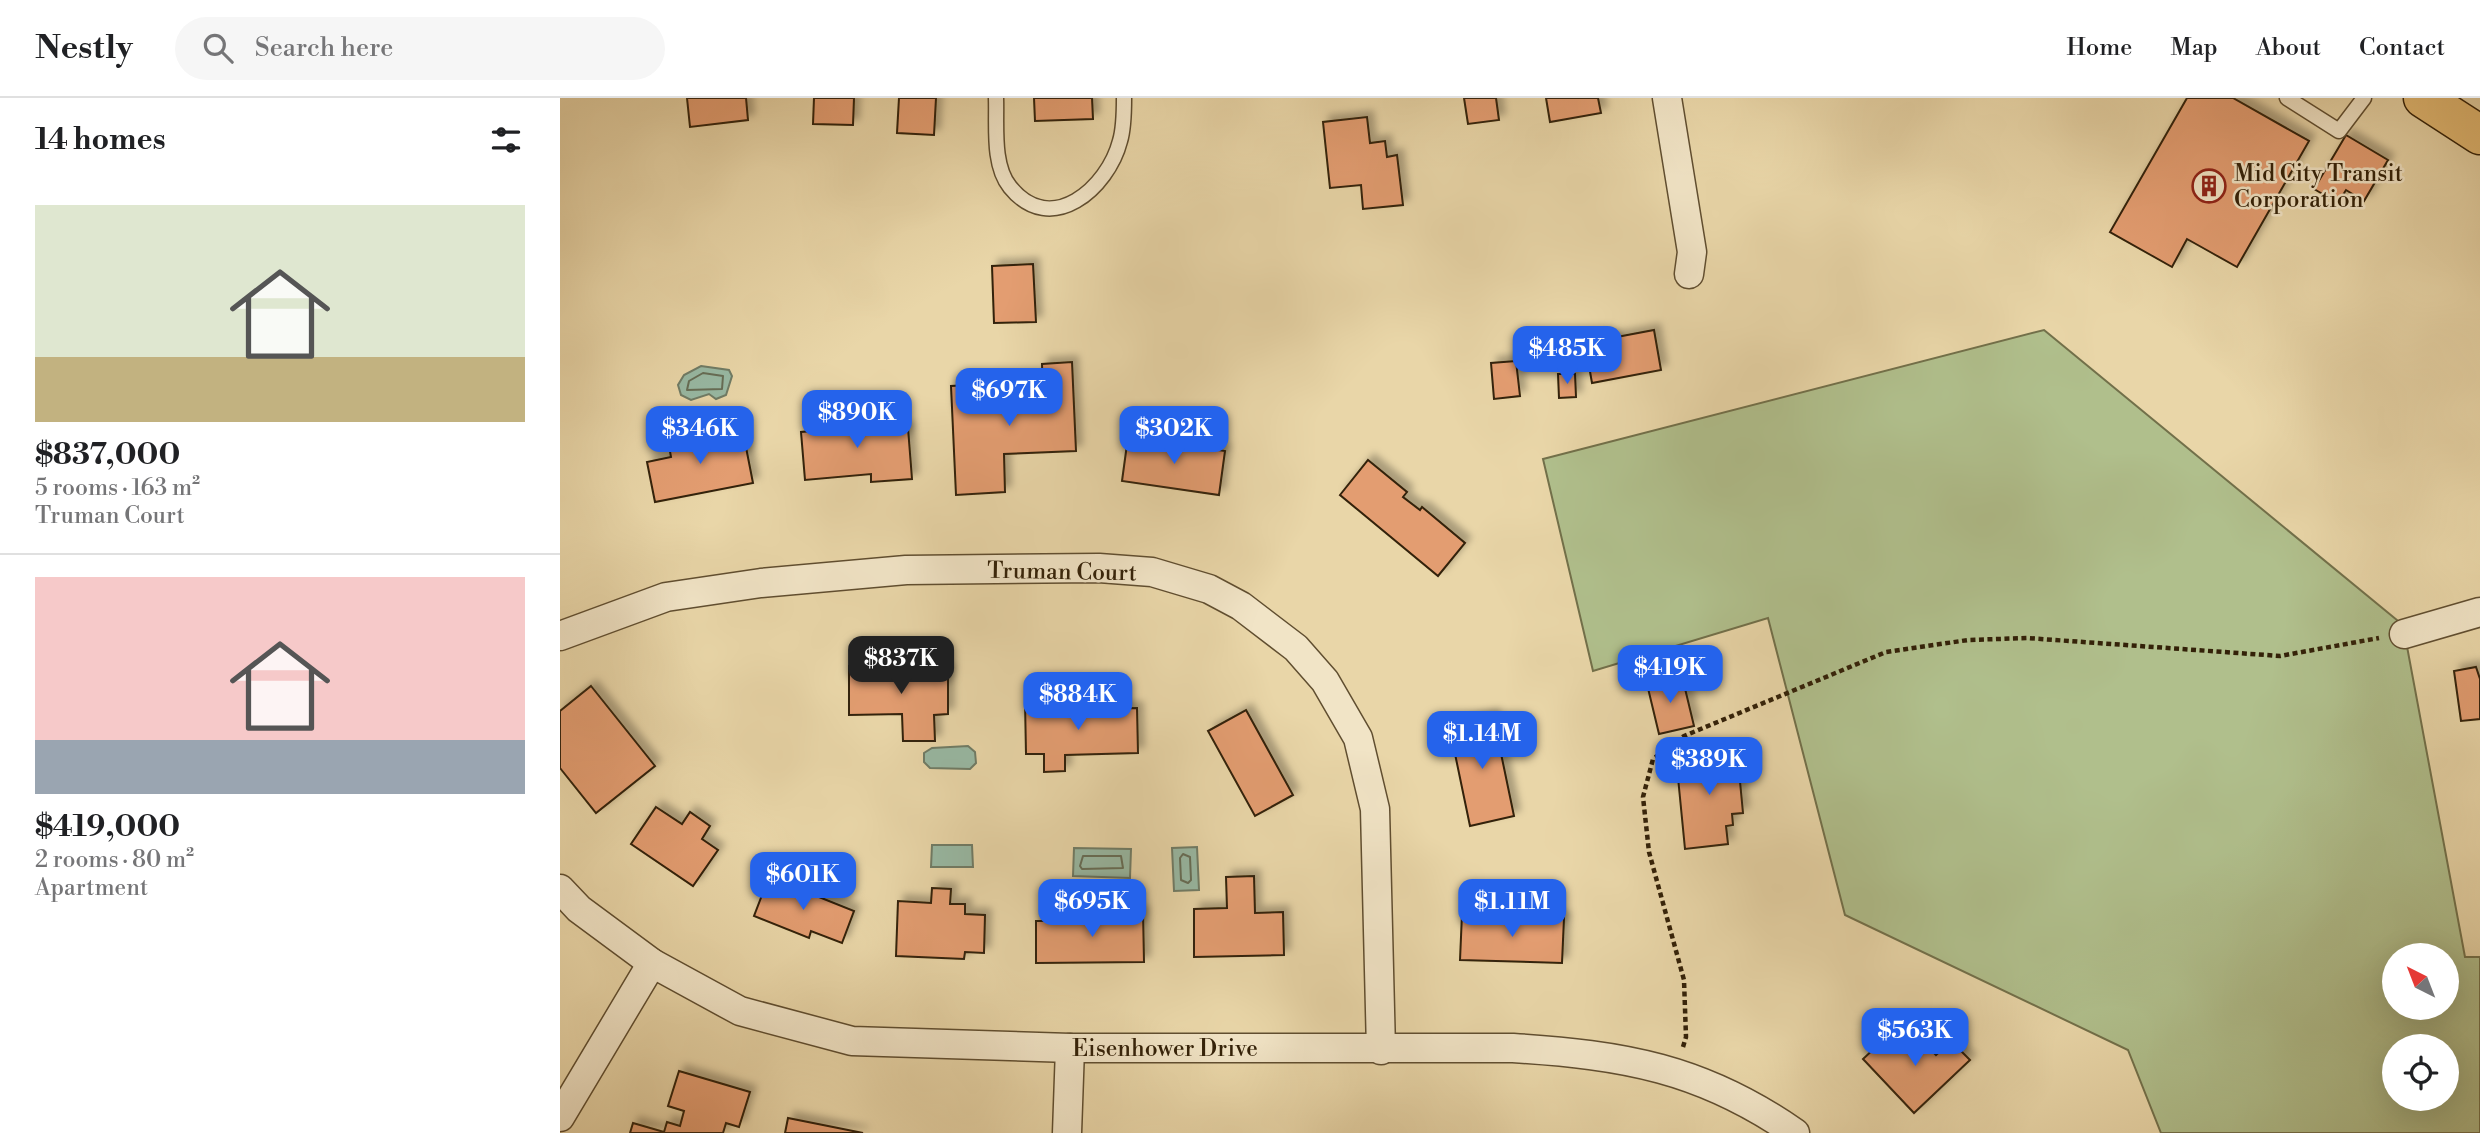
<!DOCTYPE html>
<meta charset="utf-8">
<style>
body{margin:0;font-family:"Libre Bodoni",serif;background:#f6f6f6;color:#202124;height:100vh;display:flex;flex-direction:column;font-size:26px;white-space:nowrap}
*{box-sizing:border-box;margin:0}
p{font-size:23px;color:#757577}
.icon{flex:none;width:38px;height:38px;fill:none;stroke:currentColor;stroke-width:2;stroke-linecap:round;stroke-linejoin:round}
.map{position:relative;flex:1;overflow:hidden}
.side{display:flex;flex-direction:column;background:#fff;width:560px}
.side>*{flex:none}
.needle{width:46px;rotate:318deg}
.fabs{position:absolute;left:1822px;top:845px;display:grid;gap:14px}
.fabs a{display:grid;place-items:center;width:77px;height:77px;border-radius:50%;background:#fff;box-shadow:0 7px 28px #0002;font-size:35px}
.price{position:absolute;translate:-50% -60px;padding:0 16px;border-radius:14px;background:#2563eb;color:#fff;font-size:23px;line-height:46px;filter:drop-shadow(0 2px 4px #0008)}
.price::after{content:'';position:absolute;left:50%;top:42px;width:21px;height:16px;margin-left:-10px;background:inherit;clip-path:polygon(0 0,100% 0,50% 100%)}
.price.on{background:#222;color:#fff}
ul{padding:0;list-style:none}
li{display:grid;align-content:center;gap:14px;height:371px;padding:0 35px}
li+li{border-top:2px solid #e0e0e0}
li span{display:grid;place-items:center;height:217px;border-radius:0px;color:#555}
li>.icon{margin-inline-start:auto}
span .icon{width:126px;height:126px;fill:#fffc;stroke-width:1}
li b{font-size:30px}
h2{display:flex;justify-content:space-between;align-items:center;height:84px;padding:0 35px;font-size:30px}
header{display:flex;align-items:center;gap:42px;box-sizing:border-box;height:98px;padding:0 35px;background:#fff;border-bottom:2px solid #e0e0e0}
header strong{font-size:33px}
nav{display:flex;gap:38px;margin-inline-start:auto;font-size:24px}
.search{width:490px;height:63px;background:#f6f6f6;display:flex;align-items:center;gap:18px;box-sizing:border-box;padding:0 24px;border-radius:38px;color:#757577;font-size:26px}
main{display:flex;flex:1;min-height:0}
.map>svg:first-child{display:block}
</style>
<header>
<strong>Nestly</strong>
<div class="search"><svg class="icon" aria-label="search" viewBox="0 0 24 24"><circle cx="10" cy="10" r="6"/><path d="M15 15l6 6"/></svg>Search here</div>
<nav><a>Home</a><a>Map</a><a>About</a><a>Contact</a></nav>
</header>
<main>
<section class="side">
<h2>14 homes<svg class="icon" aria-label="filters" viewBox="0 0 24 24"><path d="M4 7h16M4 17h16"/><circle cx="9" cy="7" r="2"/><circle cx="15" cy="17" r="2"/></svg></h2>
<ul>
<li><span style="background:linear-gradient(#dfe7d0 70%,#c2b280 0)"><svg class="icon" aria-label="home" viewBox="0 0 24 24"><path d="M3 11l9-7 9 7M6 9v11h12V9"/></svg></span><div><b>$837,000</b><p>5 rooms · 163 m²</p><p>Truman Court</p></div></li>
<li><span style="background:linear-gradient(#f6c9c9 75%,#9aa5b1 0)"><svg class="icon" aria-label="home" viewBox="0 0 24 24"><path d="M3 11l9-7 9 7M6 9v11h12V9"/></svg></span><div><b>$419,000</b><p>2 rooms · 80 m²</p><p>Apartment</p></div></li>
</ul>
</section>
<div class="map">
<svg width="1920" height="1035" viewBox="0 0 1920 1035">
<defs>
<filter id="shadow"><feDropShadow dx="6" dy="-6" stdDeviation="3.5" flood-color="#0004"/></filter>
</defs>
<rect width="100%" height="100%" fill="#e9d6a8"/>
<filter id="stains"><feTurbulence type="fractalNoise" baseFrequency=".00286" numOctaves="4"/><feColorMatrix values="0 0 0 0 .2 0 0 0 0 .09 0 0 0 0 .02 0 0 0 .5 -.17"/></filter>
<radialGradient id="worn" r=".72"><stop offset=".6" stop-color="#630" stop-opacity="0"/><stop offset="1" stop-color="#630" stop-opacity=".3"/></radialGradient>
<path fill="#b0bf8c" stroke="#72704a" stroke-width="2" fill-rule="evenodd" d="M1484 232 1843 527 1905 859H1920V1035H1601L1568 952 1285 817 1208 520 1033 573 983 361ZM1834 858H1886V910H1834ZM1834 948H1886V1001H1834Z"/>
<g fill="#98b9a4" stroke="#707c66" stroke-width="2">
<path d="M141 268 169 272 172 278 166 297 156 301 149 296 131 302 121 297 118 287 124 277Z"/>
<path d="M408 648 415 654 416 665 410 671 370 670 364 664V655L372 650Z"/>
<path d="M372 747H412L413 769H371Z"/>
<path d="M637 749 639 792 614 793 612 750Z"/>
<path d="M514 750 571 751 570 780 513 778Z"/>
</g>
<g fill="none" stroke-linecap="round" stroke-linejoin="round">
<g stroke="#666d56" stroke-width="2">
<path d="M143 275 163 278 162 291 127 292 129 283Z"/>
<path d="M623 756 630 759 631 782 628 785 621 782 620 760Z"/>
<path d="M523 758H561L563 770 522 771 520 768Z"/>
</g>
</g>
<g fill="#e39d71" stroke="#332108" stroke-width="2" filter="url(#shadow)">
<path d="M127 0H186L188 22 130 29Z"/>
<path d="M254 0H294L293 27 253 26Z"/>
<path d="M339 0H376L374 37 337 35Z"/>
<path d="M474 0H532L533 21 475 23Z"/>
<path d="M904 0H936L939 22 908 26Z"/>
<path d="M986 0H1038L1041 15 990 24Z"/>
<path d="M1627 0H1673L1749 43 1677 169 1627 141 1612 169 1550 134Z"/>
<path d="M807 19 810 45 825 43 827 59 837 57 843 107 803 111 801 87 770 90 763 24Z"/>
<path d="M1786 37 1828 62 1804 103 1786 92 1778 105 1754 91Z"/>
<path d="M473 166 476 224 434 225 432 168Z"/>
<path d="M1094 232 1101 272 1032 285 1025 245Z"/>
<path d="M956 263 960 298 934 301 931 265Z"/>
<path d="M512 264 516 353 444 356 445 394 396 397 391 288 448 285 449 311 467 310 466 298 483 297 482 266Z"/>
<path d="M998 276H1015L1016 299 999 300Z"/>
<path d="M313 311 315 333 348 330 352 381 311 384V376L245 382 241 334 275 331 274 314Z"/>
<path d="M132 332 134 344 183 334 193 385 95 404 87 364 111 359 107 337Z"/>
<path d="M568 339 665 353 659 397 562 383Z"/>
<path d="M808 362 847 394 843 399 860 412 862 409 905 445 878 478 780 397Z"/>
<path d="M338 564H365V572H388V616L374 617 375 643H343L342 616 289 617V568L324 567V575H338Z"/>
<path d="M1916 569 1920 581V621L1901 623 1894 573Z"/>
<path d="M1122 578 1134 628 1099 636 1087 586Z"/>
<path d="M31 588 95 668 36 715 0 670V613Z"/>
<path d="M498 602 497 612 577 610 578 655 505 657V673L484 674V656H466L465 603Z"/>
<path d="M686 612 733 697 695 718 648 633Z"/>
<path d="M933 617 954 718 910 728 889 627Z"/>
<path d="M1177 652 1183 715 1172 716 1173 727 1166 728 1168 746 1125 751 1116 659Z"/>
<path d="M96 709 122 726 130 714 150 728 142 741 158 752 133 788 71 746Z"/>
<path d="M694 778 695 815 723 814 724 857 634 859V811L667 810 666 779Z"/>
<path d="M209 779 294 813 282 845 251 833 249 840 194 818Z"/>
<path d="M372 790 391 791 390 806H405V816L425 817 424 855 405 854 404 861 336 858 338 803 371 805Z"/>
<path d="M583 814 584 864 476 865V823H524V815Z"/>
<path d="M902 816 1004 820 1002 865 900 862Z"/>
<path d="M1332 934 1344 946 1355 935 1376 957 1391 943 1410 962 1354 1015 1303 961Z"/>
<path d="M119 973 190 994 179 1029 166 1025 163 1035H70L73 1025 104 1034 107 1024 120 1028 124 1013 108 1008Z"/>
<path d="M228 1020 303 1035H225Z"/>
</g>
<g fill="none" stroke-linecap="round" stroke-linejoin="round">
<defs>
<g id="lane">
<path d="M436 0C437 27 432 67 450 89 491 140 548 90 560 43 564 30 564 13 564 0"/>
<path d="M1727 0 1779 33 1804 0"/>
</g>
<g id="street">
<path d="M1107 0 1132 154 1129 176"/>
<path d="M1844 536 1920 514"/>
<path d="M0 538 106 499 201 485 346 472 539 470 592 474 649 491 681 508 736 550 765 583 798 640 815 711 821 952"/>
<path d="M0 791 19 811 92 865 180 913 292 943 510 950H953C1063 957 1142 970 1235 1035"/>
<path d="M0 1019 92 865"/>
<path d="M507 1035 510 950"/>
</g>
<path id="primary" d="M1863 0 1920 37"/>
</defs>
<use href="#lane" stroke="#604e30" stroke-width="17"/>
<use href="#street" stroke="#604e30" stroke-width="31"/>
<use href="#primary" stroke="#332108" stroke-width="41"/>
<path stroke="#332108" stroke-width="4.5" stroke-dasharray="5 3.5" stroke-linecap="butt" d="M1123 949 1126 939 1124 882 1089 754 1083 699 1093 661 1124 638 1326 554 1408 542 1467 540 1720 558 1819 540"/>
<use href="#lane" stroke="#f1e4c6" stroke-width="14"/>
<use href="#street" stroke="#f1e4c6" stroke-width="28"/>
<use href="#primary" stroke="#e4bb74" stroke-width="38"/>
</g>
<defs>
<symbol id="building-ring" viewBox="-11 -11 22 22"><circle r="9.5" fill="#f1e4c6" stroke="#8f2418" stroke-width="1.5"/><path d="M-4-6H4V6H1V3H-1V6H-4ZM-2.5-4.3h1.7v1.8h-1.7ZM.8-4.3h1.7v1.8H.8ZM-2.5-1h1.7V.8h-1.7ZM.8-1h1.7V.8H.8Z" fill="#8f2418"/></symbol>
</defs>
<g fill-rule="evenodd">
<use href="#building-ring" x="1630" y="69" width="38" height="38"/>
</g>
<g text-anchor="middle" stroke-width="5" stroke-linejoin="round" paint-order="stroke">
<g font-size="23" fill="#332108" stroke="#f1e4c6" text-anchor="start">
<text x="1674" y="83">Mid City Transit<tspan x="1674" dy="26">Corporation</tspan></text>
</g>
<g font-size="23" fill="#332108" stroke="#f1e4c6">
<text transform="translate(502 473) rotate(1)" y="8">Truman Court</text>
<text x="605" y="958">Eisenhower Drive</text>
</g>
</g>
<rect width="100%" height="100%" filter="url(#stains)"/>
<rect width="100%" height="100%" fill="url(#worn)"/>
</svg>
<div class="fabs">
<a><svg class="needle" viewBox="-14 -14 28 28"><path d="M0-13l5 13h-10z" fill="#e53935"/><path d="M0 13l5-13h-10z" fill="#757577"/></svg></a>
<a><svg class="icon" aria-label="locate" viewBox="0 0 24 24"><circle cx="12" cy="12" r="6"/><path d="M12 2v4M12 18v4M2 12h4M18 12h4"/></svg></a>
</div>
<b class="price" style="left:1007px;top:288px">$485K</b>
<b class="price" style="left:449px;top:330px">$697K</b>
<b class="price" style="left:297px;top:352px">$890K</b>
<b class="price" style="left:140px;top:368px">$346K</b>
<b class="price" style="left:614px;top:368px">$302K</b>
<b class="price on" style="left:341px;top:598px">$837K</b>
<b class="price" style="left:1110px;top:607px">$419K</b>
<b class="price" style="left:518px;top:634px">$884K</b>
<b class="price" style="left:922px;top:673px">$1.14M</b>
<b class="price" style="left:1149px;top:699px">$389K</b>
<b class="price" style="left:243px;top:814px">$601K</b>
<b class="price" style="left:532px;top:841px">$695K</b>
<b class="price" style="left:952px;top:841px">$1.11M</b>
<b class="price" style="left:1355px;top:970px">$563K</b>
</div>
</main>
